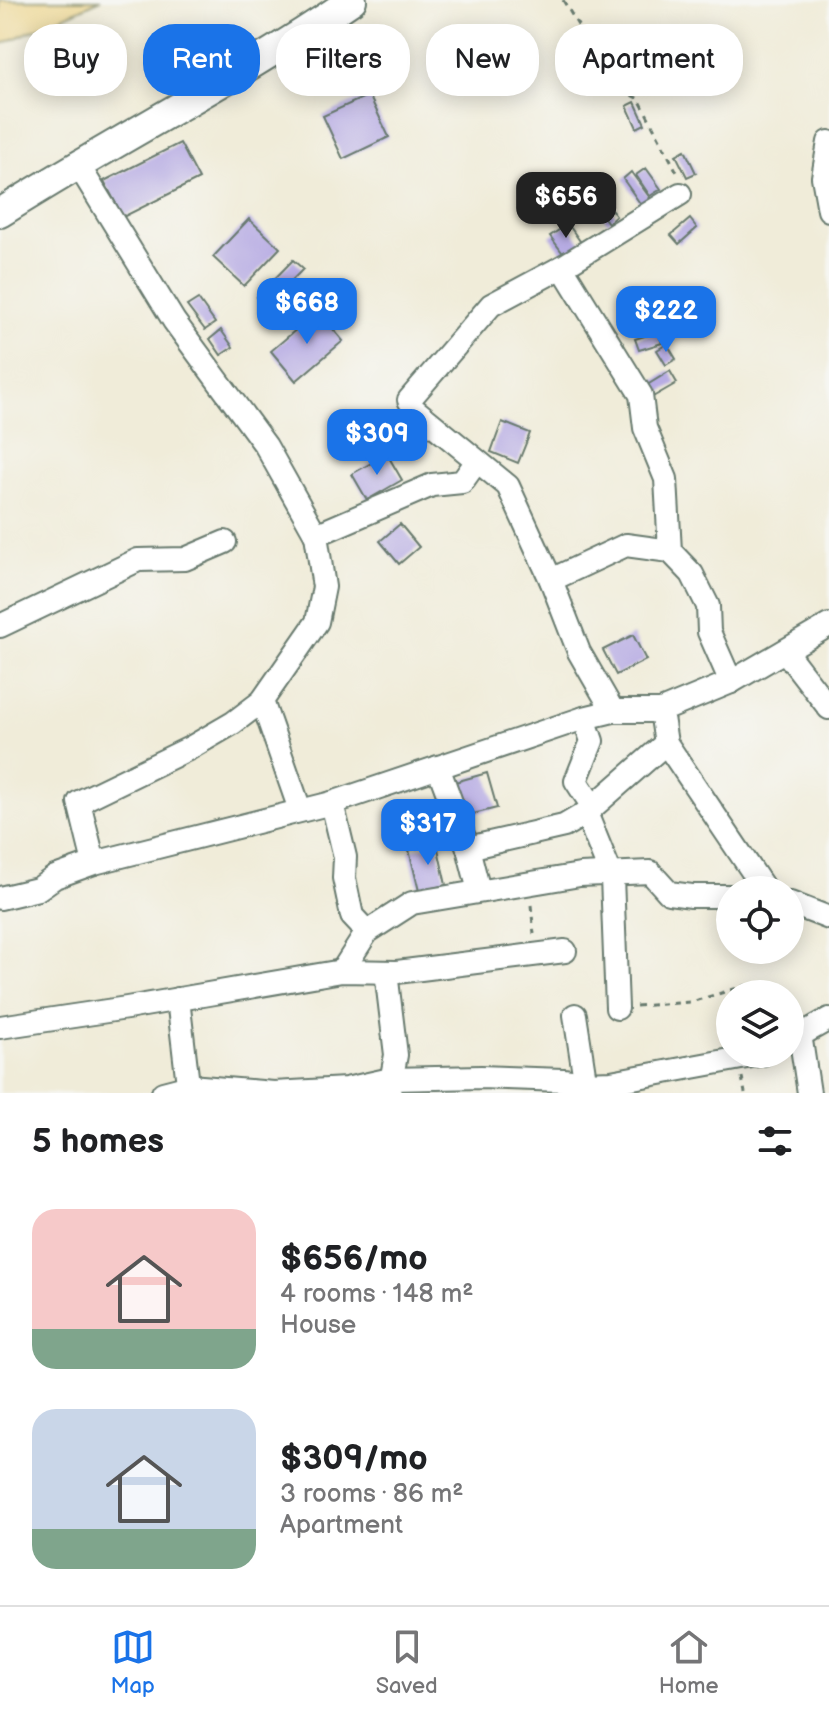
<!DOCTYPE html>
<meta charset="utf-8">
<style>
body{margin:0;font-family:"Balsamiq Sans",sans-serif;background:#f6f6f6;color:#202124;height:100vh;display:flex;flex-direction:column;font-size:30px;white-space:nowrap}
*{box-sizing:border-box;margin:0}
p{font-size:26px;color:#757577}
.icon{flex:none;width:44px;height:44px;fill:none;stroke:currentColor;stroke-width:2;stroke-linecap:round;stroke-linejoin:round}
.map{position:relative;height:1093px;overflow:hidden}
.side{display:flex;flex-direction:column;background:#fff;flex:1}
.side>*{flex:none}
.banner{position:absolute;left:24px;top:24px;width:782px;height:72px;display:flex;gap:16px}
.tools{position:absolute;left:716px;top:876px;display:grid;gap:16px}
.tools a{display:grid;place-items:center;width:88px;height:88px;border-radius:50%;background:#fff;box-shadow:0 4px 20px #0003;font-size:40px}
.price{position:absolute;translate:-50% -68px;padding:0 18px;border-radius:16px;background:#1a73e8;color:#fff;font-size:26px;line-height:52px;filter:drop-shadow(0 2px 4px #0008)}
.price::after{content:'';position:absolute;left:50%;top:48px;width:24px;height:18px;margin-left:-12px;background:inherit;clip-path:polygon(0 0,100% 0,50% 100%)}
.price.active{background:#222;color:#fff}
ul{padding:0;list-style:none}
li{display:flex;align-items:center;gap:24px;height:200px;padding:0 32px}
li span{display:grid;place-items:center;flex:none;width:224px;height:160px;border-radius:24px;color:#555}
li>.icon{margin-inline-start:auto}
span .icon{width:96px;height:96px;fill:#fffc;stroke-width:1}
li b{font-size:34px}
h2{display:flex;justify-content:space-between;align-items:center;height:96px;padding:0 32px;font-size:34px}
.pill{padding:0 28px;border-radius:32px;background:#fff;box-shadow:0 4px 20px #0003;font-size:28px;line-height:72px}
.pill.active{background:#1a73e8;color:#fff}
.tab-bar{display:flex;justify-content:space-around;align-items:center;height:112px;border-top:2px solid #e0e0e0;background:#fff;font-size:22px;color:#757577}
.tab-bar a{display:grid;justify-items:center;gap:4px}
.tab-bar .active{color:#1a73e8}
.map>svg:first-child{display:block}
</style>
<div class="map">
<svg width="829" height="1093" viewBox="0 0 829 1093">
<rect width="100%" height="100%" fill="#f6f6f2"/>
<filter id="ink" filterUnits="userSpaceOnUse"><feTurbulence type="fractalNoise" baseFrequency=".0125" numOctaves="2"/><feDisplacementMap in="SourceGraphic" scale="16" xChannelSelector="R" yChannelSelector="G"/><feConvolveMatrix kernelMatrix="1 2 1 2 8 2 1 2 1" color-interpolation-filters="sRGB"/></filter>
<filter id="wash" filterUnits="userSpaceOnUse"><feTurbulence type="fractalNoise" baseFrequency=".006" numOctaves="4" result="noise"/><feDisplacementMap in="SourceGraphic" scale="32" xChannelSelector="R" yChannelSelector="G"/><feGaussianBlur stdDeviation="1.8" result="paint"/><feColorMatrix in="noise" values="0 0 0 0 0 0 0 0 0 0 0 0 0 0 0 0 0 1.4 0 .05"/><feComposite in="paint" operator="in"/></filter>
<g filter="url(#wash)">
<rect width="100%" height="100%" fill="#f0ecd9"/>
<path fill="#eeda9e" stroke="#868c69" stroke-width="2" d="M0 0H101L0 45Z"/>
<g id="blocks">
<g fill="#b7ace3">
<path d="M369 95 389 137 343 159 323 116Z"/>
<path d="M635 102 645 124 637 128 627 106Z"/>
<path d="M180 143 199 179 123 217 104 181Z"/>
<path d="M685 150 696 173 687 177 676 155Z"/>
<path d="M646 168 661 189 650 196 636 175Z"/>
<path d="M631 172 653 202 644 209 623 179Z"/>
<path d="M601 197 616 216 608 223 593 203Z"/>
<path d="M249 219 280 248 244 286 213 257Z"/>
<path d="M690 219 697 228 679 244 671 235Z"/>
<path d="M568 224 582 244 565 256 550 236Z"/>
<path d="M293 260 303 269 267 306 257 297Z"/>
<path d="M198 299 215 323 205 330 187 306Z"/>
<path d="M318 311 343 341 296 381 271 351Z"/>
<path d="M221 330 233 347 221 355 210 339Z"/>
<path d="M658 332 662 343 639 350 635 339Z"/>
<path d="M667 344 676 359 666 365 657 350Z"/>
<path d="M670 371 677 383 651 398 644 387Z"/>
<path d="M502 422 530 433 518 463 491 452Z"/>
<path d="M387 454 402 480 367 500 352 474Z"/>
<path d="M400 524 419 547 399 564 380 541Z"/>
<path d="M633 635 646 660 616 675 603 650Z"/>
<path d="M487 773 497 808 461 817 448 784Z"/>
<path d="M437 844 446 885 419 891 409 850Z"/>
</g>
</g>
</g>
<g filter="url(#ink)">
<use href="#blocks" fill-opacity="0" stroke="#687a6e" stroke-width="2"/>
<g fill="none" stroke-linecap="round" stroke-linejoin="round">
<defs>
<g id="minor">
<path d="M829 142 823 177 829 210"/>
<path d="M77 163 174 321 266 446 316 535 324 587 317 622 262 701 233 723 190 748 79 802 94 863"/>
<path d="M562 267 641 395 645 428 666 479 670 551"/>
<path d="M316 535 432 485 462 482 477 461"/>
<path d="M551 580 626 545 670 551 692 574 708 606 709 632 731 682"/>
<path d="M0 626 138 560 185 559 225 542"/>
<path d="M785 651 829 708"/>
<path d="M262 701 300 810"/>
<path d="M613 711 579 652 551 580 508 486 414 409 409 400 491 305 562 267 680 194"/>
<path d="M661 711 666 743 765 890"/>
<path d="M584 718 592 741 576 781 593 807"/>
<path d="M438 767 468 848 479 891"/>
<path d="M332 803 345 857 344 878 352 916 367 932"/>
<path d="M586 813 612 877 617 1008"/>
<path d="M468 848 564 826 586 813 666 743"/>
<path d="M0 898 38 889 55 877 94 863 332 803 584 718 613 711H661L731 682 829 625"/>
<path d="M790 903 829 918"/>
<path d="M342 971 367 932 412 903 580 875 650 872 669 893 692 896H730"/>
<path d="M386 972 396 1055 389 1092"/>
<path d="M178 999 189 1093"/>
<path d="M575 1015 587 1093"/>
<path d="M0 1027 127 1008 342 971 397 972 565 951"/>
<path d="M800 1034 809 1093"/>
<path d="M790 1041 829 1019"/>
<path d="M163 1093 190 1086 274 1093 346 1089 391 1079 481 1077 563 1080 585 1083 611 1082 763 1054"/>
</g>
<path id="tertiary" d="M0 213C116 139 239 78 352 0"/>
</defs>
<use href="#minor" stroke="#687a6e" stroke-width="26"/>
<use href="#tertiary" stroke="#687a6e" stroke-width="32"/>
<g stroke="#687a6e" stroke-width="3" stroke-dasharray="6 6" stroke-linecap="butt">
<path d="M563 0 612 83 617 88 639 99 678 174"/>
<path d="M531 905 534 934"/>
<path d="M636 1006 691 1002 751 984 761 994"/>
<path d="M742 1077 745 1093"/>
</g>
<use href="#minor" stroke="#fff" stroke-width="22"/>
<use href="#tertiary" stroke="#fff" stroke-width="28"/>
</g>
</g>
</svg>
<div class="tools">
<a><svg class="icon" aria-label="locate" viewBox="0 0 24 24"><circle cx="12" cy="12" r="6"/><path d="M12 2v4M12 18v4M2 12h4M18 12h4"/></svg></a>
<a><svg class="icon" aria-label="layers" viewBox="0 0 24 24"><path d="M12 4l9 5-9 5-9-5zM3 14l9 5 9-5"/></svg></a>
</div>
<b class="price active" style="left:566px;top:240px">$656</b>
<b class="price" style="left:307px;top:346px">$668</b>
<b class="price" style="left:666px;top:354px">$222</b>
<b class="price" style="left:377px;top:477px">$309</b>
<b class="price" style="left:428px;top:867px">$317</b>
<div class="banner">
<a class="pill">Buy</a>
<a class="pill active">Rent</a>
<a class="pill">Filters</a>
<a class="pill">New</a>
<a class="pill">Apartment</a>
</div>
</div>
<section class="side">
<h2>5 homes<svg class="icon" aria-label="filters" viewBox="0 0 24 24"><path d="M4 7h16M4 17h16"/><circle cx="9" cy="7" r="2"/><circle cx="15" cy="17" r="2"/></svg></h2>
<ul>
<li><span style="background:linear-gradient(#f6c9c9 75%,#7fa58c 0)"><svg class="icon" aria-label="home" viewBox="0 0 24 24"><path d="M3 11l9-7 9 7M6 9v11h12V9"/></svg></span><div><b>$656/mo</b><p>4 rooms · 148 m²</p><p>House</p></div></li>
<li><span style="background:linear-gradient(#c9d6e8 75%,#7fa58c 0)"><svg class="icon" aria-label="home" viewBox="0 0 24 24"><path d="M3 11l9-7 9 7M6 9v11h12V9"/></svg></span><div><b>$309/mo</b><p>3 rooms · 86 m²</p><p>Apartment</p></div></li>
</ul>
</section>
<nav class="tab-bar">
<a class="active"><svg class="icon" aria-label="map" viewBox="0 0 24 24"><path d="M3 6l6-2 6 2 6-2v14l-6 2-6-2-6 2zM9 4v14M15 6v14"/></svg>Map</a>
<a><svg class="icon" aria-label="saved" viewBox="0 0 24 24"><path d="M7 4h10v16l-5-4-5 4z"/></svg>Saved</a>
<a><svg class="icon" aria-label="home" viewBox="0 0 24 24"><path d="M3 11l9-7 9 7M6 9v11h12V9"/></svg>Home</a>
</nav>
